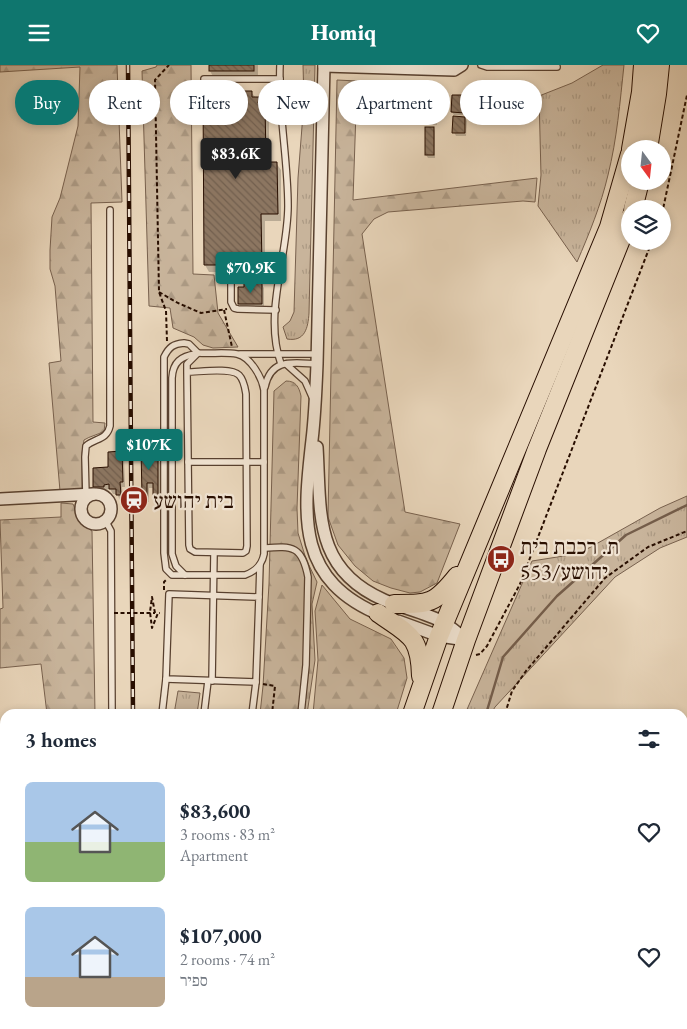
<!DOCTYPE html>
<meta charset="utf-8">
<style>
body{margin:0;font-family:"EB Garamond","Frank Ruhl Libre",serif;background:#f6f6f7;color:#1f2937;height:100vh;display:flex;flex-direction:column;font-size:19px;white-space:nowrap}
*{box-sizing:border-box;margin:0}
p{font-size:16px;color:#747a83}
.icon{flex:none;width:28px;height:28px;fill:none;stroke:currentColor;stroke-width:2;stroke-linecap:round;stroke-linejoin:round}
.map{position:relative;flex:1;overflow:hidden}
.details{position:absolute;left:0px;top:644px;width:688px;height:321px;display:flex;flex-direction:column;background:#fff;border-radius:15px 15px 0 0;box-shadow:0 2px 8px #0003}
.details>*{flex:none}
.hud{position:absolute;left:15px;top:15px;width:658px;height:45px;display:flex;gap:10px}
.needle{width:32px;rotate:165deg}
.fabs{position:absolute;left:621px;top:75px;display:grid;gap:10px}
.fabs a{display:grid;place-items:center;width:50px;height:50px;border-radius:50%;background:#fff;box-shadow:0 2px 8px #0003;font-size:25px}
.price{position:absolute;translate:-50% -42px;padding:0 11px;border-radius:5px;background:#0f766e;color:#fff;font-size:16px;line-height:32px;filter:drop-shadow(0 1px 2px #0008)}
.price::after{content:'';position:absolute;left:50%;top:30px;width:15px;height:11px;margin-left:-8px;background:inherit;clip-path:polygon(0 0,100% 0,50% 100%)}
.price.active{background:#222;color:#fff}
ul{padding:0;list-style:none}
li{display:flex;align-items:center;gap:15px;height:125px;padding:0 25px}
li span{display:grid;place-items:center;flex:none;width:140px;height:100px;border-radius:8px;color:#555}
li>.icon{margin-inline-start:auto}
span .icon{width:60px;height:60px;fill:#fffc;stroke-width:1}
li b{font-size:21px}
h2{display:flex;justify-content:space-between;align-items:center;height:60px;padding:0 25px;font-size:21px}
.pill{padding:0 18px;border-radius:22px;background:#fff;box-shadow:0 2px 8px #0003;font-size:18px;line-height:45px}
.pill.active{background:#0f766e;color:#fff}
header{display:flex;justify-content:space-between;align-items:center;height:65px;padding:0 25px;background:#0f766e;color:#fff;font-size:22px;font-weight:800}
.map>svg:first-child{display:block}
</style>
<header><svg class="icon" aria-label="menu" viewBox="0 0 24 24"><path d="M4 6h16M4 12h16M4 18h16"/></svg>Homiq<svg class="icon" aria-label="heart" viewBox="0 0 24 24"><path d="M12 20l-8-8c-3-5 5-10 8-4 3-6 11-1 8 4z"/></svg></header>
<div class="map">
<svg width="687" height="964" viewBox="0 0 687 964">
<defs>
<pattern id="grass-tufts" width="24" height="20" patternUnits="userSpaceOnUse" patternTransform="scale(1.25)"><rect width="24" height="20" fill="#c8b49b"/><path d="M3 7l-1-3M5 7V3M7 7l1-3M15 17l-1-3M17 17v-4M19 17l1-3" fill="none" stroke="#ac9a84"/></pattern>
<pattern id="forest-firs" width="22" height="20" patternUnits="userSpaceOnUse" patternTransform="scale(1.25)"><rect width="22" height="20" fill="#c8b49b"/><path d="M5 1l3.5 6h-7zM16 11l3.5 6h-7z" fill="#ac9a84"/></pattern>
<pattern id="building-back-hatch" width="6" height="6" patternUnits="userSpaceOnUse" patternTransform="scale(1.25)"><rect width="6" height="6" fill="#8c7661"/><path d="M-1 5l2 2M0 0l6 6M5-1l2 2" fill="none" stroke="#725f4e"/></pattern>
</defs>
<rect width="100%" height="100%" fill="#e9d6bb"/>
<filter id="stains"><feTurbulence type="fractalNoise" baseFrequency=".004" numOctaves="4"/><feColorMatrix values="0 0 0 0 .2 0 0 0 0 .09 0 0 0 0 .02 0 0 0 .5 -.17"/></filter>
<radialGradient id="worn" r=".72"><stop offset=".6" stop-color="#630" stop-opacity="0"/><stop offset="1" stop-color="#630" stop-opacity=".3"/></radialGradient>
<g fill="url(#grass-tufts)" stroke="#78614e">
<path d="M303 0H315L309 248C308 263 305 277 287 274L283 262 290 256 294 247 298 113 304 36Z"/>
<path d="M603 0H624C620 37 617 74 608 110 601 140 589 169 577 197L538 141 541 110 539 31 572 18Z"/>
<path d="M687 431V472L660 483 615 512 495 642 491 649H465L532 496 570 490 589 483 660 443Z"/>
<path d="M178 626 200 628 197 649H174Z"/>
</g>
<g fill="url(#forest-firs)" stroke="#78614e">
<path d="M0 0H117L122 137 91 138 93 357 105 358 104 366C98 370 90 371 84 375L82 388V426H60L49 298 61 296 55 221 50 204V185L52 152 60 133 78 61 80 2 0 7Z"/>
<path d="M157 0H191L193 209 214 210 218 248 238 282 213 283 203 280 194 272 173 263 170 243 149 241 142 6 156 2Z"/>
<path d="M337 15 357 16 353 135 537 113 535 137 523 136 388 147 374 154 362 169 405 447 460 459 437 518 420 527 410 528 391 523 373 516 355 501 338 480 328 452Z"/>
<path d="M286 316C296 316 299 322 301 331L297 443 298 468 306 494 317 517 312 539 315 595 307 649H260L263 621 269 519 274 326Z"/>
<path d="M61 438 73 439 82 459 92 466 95 649H47L41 599 0 603V544L3 543 0 455 61 452Z"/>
<path d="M322 520 350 554 391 574 404 593 407 613 396 649H313L318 595 315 546Z"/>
<path d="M153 960H316L315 964H153Z"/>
</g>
<g fill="#0003">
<path d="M210 0H258V13H214L210 6Z"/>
<path d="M251 27 261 39H265L269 46V98H276L281 105V156H265V207H209L205 200 210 29 213 35 236 34Z"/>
<path d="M465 31 467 34V50H454L452 47Z"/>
<path d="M436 40 438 43 437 60 424 59 422 56Z"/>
<path d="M465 53 467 56 466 71H456L454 67Z"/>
<path d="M434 63 435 67V93H428L426 90Z"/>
<path d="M261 218 264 223V244H242L239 239 245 223Z"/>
<path d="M152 384 155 393H157L160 398 161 435H157L154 430V423H149V437H146L143 432Z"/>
<path d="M121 388 124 393 125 422H122L123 435H120L117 429H113L110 424 106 425V427H98L95 422Z"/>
</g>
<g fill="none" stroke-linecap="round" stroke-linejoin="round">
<g stroke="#745d4a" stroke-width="2.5">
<path d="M486 649 503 592 557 531 626 470 687 440"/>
<path d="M394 964 395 960"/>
</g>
</g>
<g fill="url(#building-back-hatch)" stroke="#280e00">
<rect x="209" y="0" width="45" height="6"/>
<path d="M235 26H252V32H259L258 38H265L266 97H277L278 149H261L262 200H204L203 28H211V33H235Z"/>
<path d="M452 30H466L465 48 451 47Z"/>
<path d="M421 38 437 39 436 57 420 56Z"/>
<path d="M453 51 465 52V68H452Z"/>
<rect x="425" y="62" width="9" height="28"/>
<path d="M244 217H262V239H238V222H244Z"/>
<path d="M141 383H153V392H158V430H153V418H147V432H142Z"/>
<path d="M122 386 123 417H120L121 430H116V424H109V419L104 420V422H93V403L108 402V387Z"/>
</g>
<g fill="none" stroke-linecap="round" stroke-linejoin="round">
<defs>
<g id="lane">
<path d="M280 0C278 47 288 94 288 141 288 191 263 249 281 299"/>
<path d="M481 0 487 2H557"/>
<path d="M204 14H280"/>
<path d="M276 245 238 244 234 243 231 237V213L234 210 278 209"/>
<path d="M184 278 189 279 198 288C211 289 225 287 237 289 251 292 262 313 264 325V489C262 500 256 506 245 510H172L166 504 164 488V292C169 282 173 279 184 278Z"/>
<path d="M240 289H318"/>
<path d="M286 299 305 316 313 334"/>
<path d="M187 307C199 307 231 302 239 310 244 315 245 323 246 329L247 481 246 486 243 488 195 487 190 484 189 480 187 307V299L198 288"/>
<path d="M265 322C271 292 294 298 317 299"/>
<path d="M188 397H264"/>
<path d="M86 431 85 392 86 381C95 373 107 375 110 361V145"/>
<path d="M105 455 111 466 112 649"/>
<path d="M265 483C293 481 302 481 308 512L306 600 301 649"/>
<path d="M185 510 176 501 172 489V313C173 297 181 291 196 289"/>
<path d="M169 529 259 532 256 617 166 614Z"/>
<path d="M259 532 260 500"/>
<path d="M212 616 214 488"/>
<path d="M162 649 166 614"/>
<path d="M204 649 208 616"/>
<path d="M252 649 256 617"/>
<path d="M247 964V960"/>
</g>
<g id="street">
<path d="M324 0 317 299C316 324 315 350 312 375 303 453 296 516 383 551"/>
<path d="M324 1 454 5 462 0"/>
<path d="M317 382C321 448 313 504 384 535 402 543 428 548 444 558 452 563 459 569 466 575"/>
<circle cx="96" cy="444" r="15"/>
<path d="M0 434 93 429"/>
<path d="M398 556 439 571 466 575"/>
</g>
<g id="primary">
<path d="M631 84 641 27 643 0"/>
<path d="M648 84 657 29 660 0"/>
<path d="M633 144 640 116"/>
<path d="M394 539C429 539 434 540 457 511"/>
<path d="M378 548C409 570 420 570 421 611"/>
<path d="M412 649 439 571 609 162 630 89"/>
<path d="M441 649 466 575 537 384 630 152"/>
<path d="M329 964 330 960"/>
<path d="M346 964 347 960"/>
</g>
</defs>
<use href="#lane" stroke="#58402f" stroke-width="8"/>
<use href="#street" stroke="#58402f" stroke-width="14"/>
<use href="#primary" stroke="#280e00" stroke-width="20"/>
<g stroke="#280e00" stroke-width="2" stroke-dasharray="4 2.5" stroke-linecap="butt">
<path d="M662 149 687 30"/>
<path d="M159 227 178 238 201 248 227 244"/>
<path d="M224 245 232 282"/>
<path d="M167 276 166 246 159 227 155 15 169 0"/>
<path d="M164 525V517L167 514"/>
<path d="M155 548 152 532 150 547 152 563 158 548H160"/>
<path d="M476 590 480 589 487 581 520 519 652 176"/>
<path d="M263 619 275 621 272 649"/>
<path d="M505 649 512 626 526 606 605 513 648 482 687 466"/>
<path d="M682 825 687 829"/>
<path d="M227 964 228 960"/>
</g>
<use href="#lane" stroke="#f1e4d3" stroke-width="5.5"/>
<use href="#street" stroke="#f1e4d3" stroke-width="11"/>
<use href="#primary" stroke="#e9d6bb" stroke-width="18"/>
<defs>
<g id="rail">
<path d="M128 0 133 649"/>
<path d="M140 960V964"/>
<path d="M148 960V964"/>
</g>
</defs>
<use href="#rail" stroke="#280e00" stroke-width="4.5"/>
<use href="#rail" stroke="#f1e4d3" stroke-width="2.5" stroke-dasharray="8" stroke-linecap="butt"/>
<path stroke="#280e00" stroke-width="2" stroke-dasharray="4 2.5" stroke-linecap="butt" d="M114 548H155"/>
</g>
<defs>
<symbol id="station-disc" viewBox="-11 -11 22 22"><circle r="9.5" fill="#8f2418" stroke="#f1e4d3"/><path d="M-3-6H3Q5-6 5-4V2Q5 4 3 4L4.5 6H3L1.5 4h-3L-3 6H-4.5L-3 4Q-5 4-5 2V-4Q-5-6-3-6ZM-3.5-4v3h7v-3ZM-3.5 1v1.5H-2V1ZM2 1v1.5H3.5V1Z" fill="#fff"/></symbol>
<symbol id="bus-disc" viewBox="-11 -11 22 22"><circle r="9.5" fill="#8f2418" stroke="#f1e4d3"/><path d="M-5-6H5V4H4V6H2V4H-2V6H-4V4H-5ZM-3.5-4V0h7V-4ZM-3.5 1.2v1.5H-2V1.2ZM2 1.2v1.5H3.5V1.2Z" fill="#fff"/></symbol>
</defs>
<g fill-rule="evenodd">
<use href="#station-disc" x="118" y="419" width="32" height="32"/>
<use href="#bus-disc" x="485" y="478" width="32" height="32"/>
</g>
<g text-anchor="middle" stroke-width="4.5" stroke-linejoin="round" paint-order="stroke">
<g font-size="22" fill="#280e00" stroke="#f1e4d3" text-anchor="start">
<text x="153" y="443">בית יהושע</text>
<text x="520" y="489">ת. רכבת בית<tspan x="520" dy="25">יהושע/553</tspan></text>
</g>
</g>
<rect width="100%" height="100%" filter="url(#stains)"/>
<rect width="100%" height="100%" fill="url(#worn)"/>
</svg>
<div class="fabs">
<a><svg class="needle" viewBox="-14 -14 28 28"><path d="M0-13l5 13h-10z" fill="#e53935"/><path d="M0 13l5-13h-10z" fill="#747a83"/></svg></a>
<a><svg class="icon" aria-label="layers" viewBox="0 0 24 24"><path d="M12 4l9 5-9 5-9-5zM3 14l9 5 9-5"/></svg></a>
</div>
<b class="price active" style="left:236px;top:115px">$83.6K</b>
<b class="price" style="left:251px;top:229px">$70.9K</b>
<b class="price" style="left:149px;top:406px">$107K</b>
<div class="hud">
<a class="pill active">Buy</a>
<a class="pill">Rent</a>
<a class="pill">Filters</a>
<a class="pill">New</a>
<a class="pill">Apartment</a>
<a class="pill">House</a>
</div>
<section class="details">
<h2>3 homes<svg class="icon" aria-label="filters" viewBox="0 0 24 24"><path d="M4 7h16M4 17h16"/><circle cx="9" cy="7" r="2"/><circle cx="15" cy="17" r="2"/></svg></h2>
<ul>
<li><span style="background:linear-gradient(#a9c7e8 60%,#8fb573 0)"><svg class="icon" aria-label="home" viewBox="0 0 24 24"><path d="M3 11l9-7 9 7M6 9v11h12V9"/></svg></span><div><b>$83,600</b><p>3 rooms · 83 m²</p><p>Apartment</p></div><svg class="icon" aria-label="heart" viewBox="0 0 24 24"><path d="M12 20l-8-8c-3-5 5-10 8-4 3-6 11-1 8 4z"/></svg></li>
<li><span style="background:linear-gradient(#a9c7e8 70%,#b9a48a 0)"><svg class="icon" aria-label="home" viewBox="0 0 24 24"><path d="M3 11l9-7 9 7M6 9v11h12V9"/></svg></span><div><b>$107,000</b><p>2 rooms · 74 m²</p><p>ספיר</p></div><svg class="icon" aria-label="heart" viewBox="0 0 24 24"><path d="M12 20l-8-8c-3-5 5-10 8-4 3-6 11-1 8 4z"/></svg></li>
</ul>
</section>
</div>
